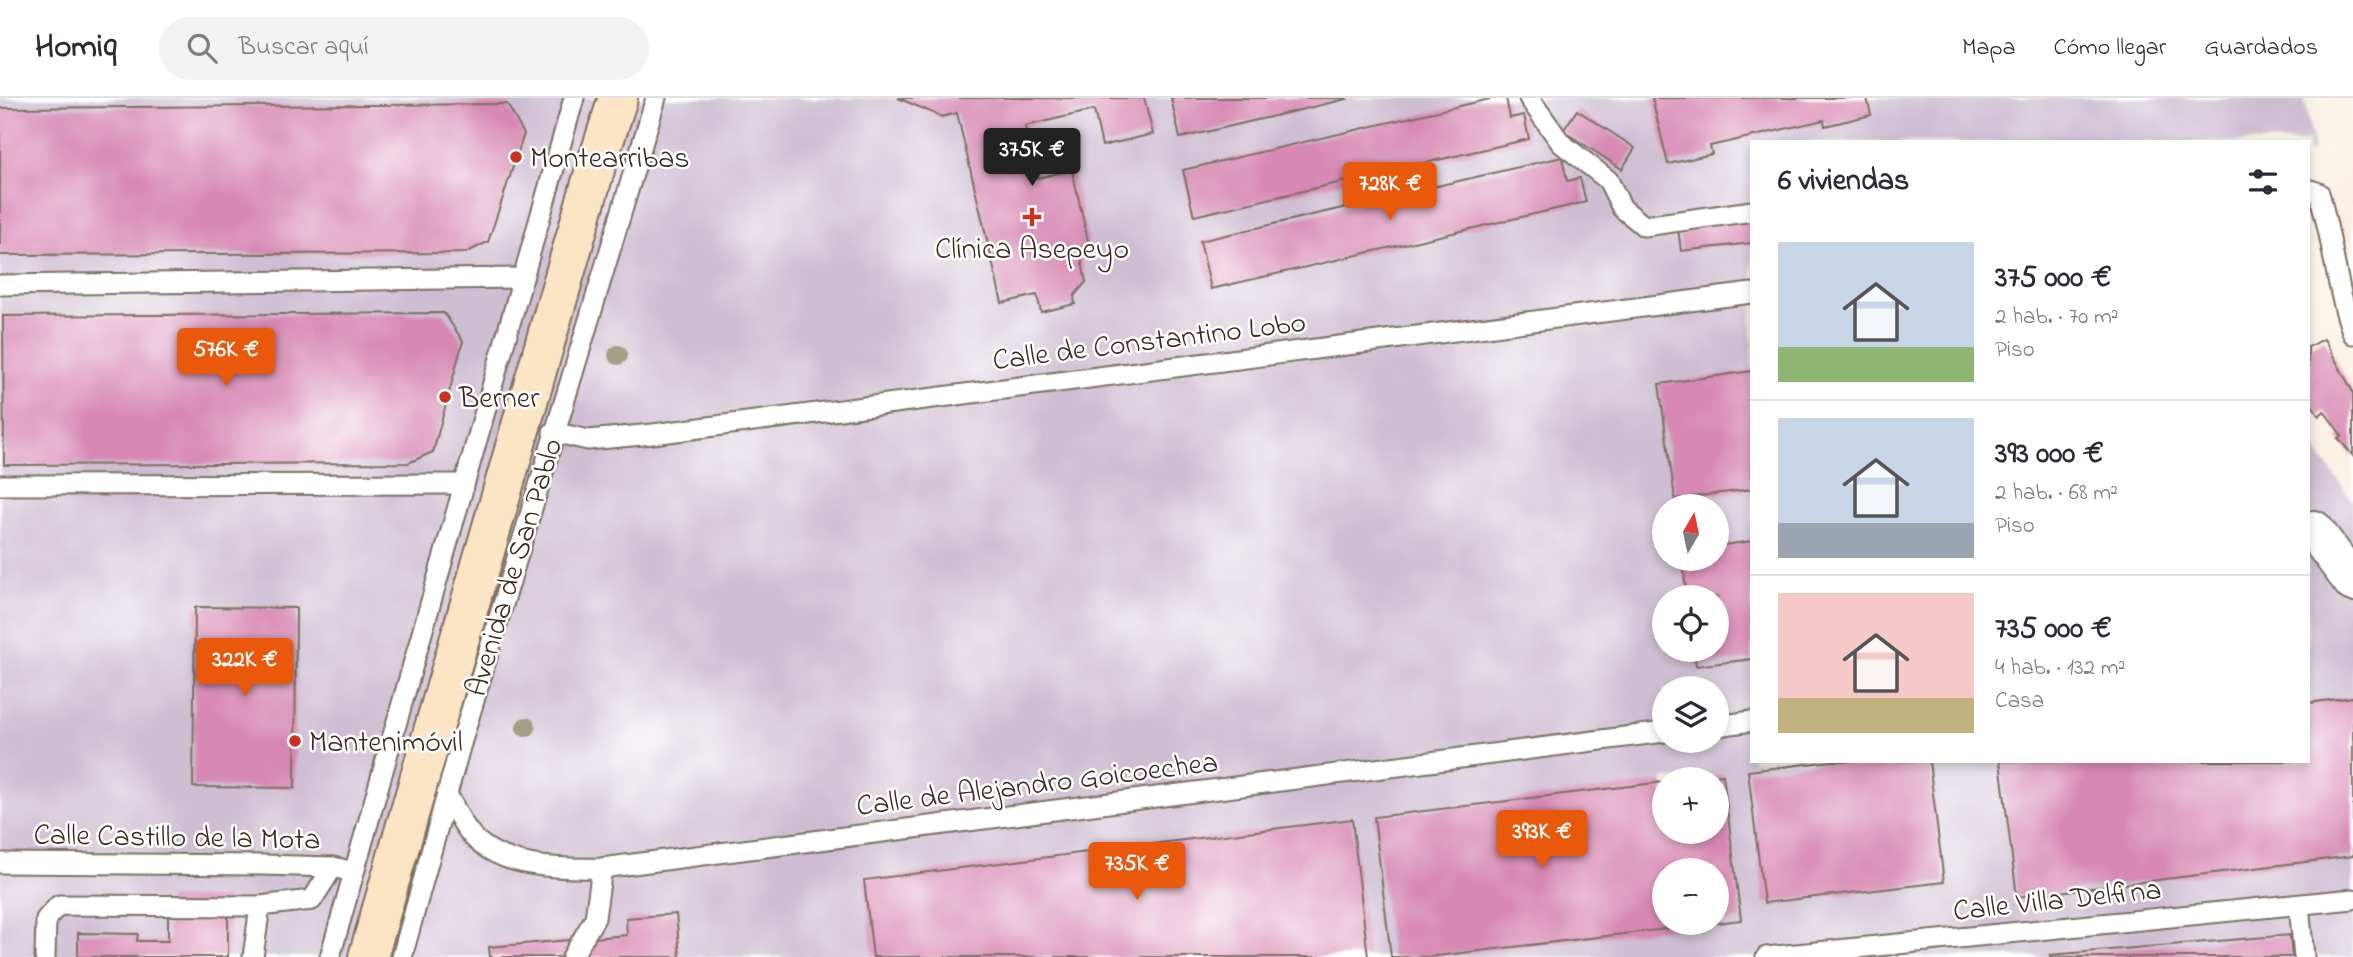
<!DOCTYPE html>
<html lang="es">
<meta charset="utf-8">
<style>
body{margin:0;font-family:"Indie Flower",sans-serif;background:#f2f2f3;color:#2b2b33;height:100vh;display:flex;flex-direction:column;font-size:26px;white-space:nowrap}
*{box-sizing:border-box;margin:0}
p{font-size:23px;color:#7c7c81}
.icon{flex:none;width:38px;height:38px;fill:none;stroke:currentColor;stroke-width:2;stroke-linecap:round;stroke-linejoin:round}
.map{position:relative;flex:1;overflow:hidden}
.details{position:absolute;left:1750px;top:42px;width:560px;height:623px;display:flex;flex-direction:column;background:#fff;border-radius:0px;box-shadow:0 4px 10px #0003}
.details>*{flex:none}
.needle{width:46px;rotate:9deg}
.tools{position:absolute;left:1652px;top:396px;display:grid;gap:14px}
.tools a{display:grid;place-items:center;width:77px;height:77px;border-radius:50%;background:#fff;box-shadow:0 4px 10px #0003;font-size:35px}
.price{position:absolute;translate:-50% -60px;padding:0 16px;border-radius:7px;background:#ea580c;color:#fff;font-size:23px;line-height:46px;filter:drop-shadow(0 2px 4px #0008)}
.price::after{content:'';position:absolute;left:50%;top:42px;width:21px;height:16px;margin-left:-10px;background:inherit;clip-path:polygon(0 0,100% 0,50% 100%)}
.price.active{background:#222;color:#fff}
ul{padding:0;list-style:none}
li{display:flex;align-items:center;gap:21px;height:175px;padding:0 28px}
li+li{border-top:2px solid #e1e1e2}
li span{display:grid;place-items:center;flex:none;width:196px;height:140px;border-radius:0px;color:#555}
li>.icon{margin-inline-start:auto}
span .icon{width:84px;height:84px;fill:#fffc;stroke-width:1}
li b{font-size:30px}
h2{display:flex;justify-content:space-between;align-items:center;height:84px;padding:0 28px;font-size:30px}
header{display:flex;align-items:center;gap:42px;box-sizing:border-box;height:98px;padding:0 35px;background:#fff;border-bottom:2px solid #e1e1e2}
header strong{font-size:33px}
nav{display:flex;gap:38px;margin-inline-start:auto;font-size:24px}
.search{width:490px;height:63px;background:#f2f2f3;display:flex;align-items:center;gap:18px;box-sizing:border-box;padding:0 24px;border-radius:38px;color:#7c7c81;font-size:26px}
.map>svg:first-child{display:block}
</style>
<header>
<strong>Homiq</strong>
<div class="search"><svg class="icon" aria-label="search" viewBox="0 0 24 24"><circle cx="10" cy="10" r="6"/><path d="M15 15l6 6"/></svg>Buscar aquí</div>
<nav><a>Mapa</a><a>Cómo llegar</a><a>Guardados</a></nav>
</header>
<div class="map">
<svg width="2353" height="859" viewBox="0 0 2353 859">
<rect width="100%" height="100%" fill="#fff"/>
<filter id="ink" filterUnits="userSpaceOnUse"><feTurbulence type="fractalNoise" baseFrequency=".0143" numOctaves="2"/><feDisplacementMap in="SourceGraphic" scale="14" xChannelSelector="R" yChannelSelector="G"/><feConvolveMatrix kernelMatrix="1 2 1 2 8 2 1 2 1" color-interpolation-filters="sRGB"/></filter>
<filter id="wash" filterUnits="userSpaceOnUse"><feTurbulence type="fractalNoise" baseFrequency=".00686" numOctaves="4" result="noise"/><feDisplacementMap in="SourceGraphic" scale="28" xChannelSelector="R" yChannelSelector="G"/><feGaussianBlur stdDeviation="1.57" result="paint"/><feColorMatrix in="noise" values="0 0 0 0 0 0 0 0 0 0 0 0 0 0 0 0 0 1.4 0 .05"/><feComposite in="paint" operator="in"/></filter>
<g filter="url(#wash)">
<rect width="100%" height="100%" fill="#f8efe0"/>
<path fill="#cebed2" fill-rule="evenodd" d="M0 0H2304L2314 51 2308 56V44H1752V663H2308V341L2353 403V859H0ZM1664 408H1717V460H1664ZM1664 499H1717V551H1664ZM1664 590H1717V642H1664ZM1664 681H1717V733H1664ZM1664 772H1717V824H1664Z"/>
<g id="blocks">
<g fill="#d889b3">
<path d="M898 0H1144L1153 36 1102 48 1094 12 1025 28 1038 80 1072 72 1089 147 1079 150 1086 184 1074 198 1075 206 1041 214 1037 197 1002 205 957 15 942 19Z"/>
<path d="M1171 0H1346L1347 1 1180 40Z"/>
<path d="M1494 0H1506L1510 20 1524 17 1529 41 1194 118 1183 72Z"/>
<path d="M1652 0H1867L1871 17 1825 28 1824 22 1710 48 1712 56 1668 66Z"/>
<path d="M507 6 524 36 488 144 465 155 0 157V10Z"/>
<path d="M1577 12 1635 50 1622 71 1563 33Z"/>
<path d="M1562 59 1567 83 1580 80 1586 104 1211 191 1200 143Z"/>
<path d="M1752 121V145L1681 153 1678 131Z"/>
<path d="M444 215 463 243 433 354 408 365 4 367 3 218Z"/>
<path d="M2324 241 2353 294V358L2338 340 2342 338 2324 313 2319 318 2308 300V249Z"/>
<path d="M1752 273V391L1675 401 1659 286Z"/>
<path d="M1752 443V561L1696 568 1694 551H1717V499H1687L1682 460H1717V448Z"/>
<path d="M195 509 296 510 295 690 193 689Z"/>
<path d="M2353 599V758L2017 799 2000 663H2308V605Z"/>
<path d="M1832 663H1929L1944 784 1764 805 1748 673Z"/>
<path d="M1723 677 1741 822 1717 825V772H1664V824L1708 826 1428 859H1391L1374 719 1664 684V733H1717V681L1710 679Z"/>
<path d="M1352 721 1368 859H873L864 782Z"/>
<path d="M168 800H228V859H78V835L138 836 137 843H168Z"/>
<path d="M676 816 680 859H490L489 849 627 837 626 820Z"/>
<path d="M2290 837 2292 859H2050V857Z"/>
</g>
</g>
</g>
<g filter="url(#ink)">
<use href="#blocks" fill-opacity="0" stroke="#7d6f62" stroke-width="2"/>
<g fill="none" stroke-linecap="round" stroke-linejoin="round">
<defs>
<g id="lane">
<path d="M1529 0 1561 45 1608 82 1622 110 1644 128 1752 113"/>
<path d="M2308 91 2319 95C2333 142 2336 191 2353 236"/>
<path d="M0 187 523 180"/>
<path d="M553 334 588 342 653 336 1752 195"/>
<path d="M0 387 464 386"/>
<path d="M1717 628 1752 623"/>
<path d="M447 696C454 708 460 723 469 734 497 771 561 771 602 770L1664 634"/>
<path d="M0 765 263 767 333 769 353 774"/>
<path d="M2299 807 2304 859"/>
<path d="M45 859 46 821 59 807 260 808 312 802 333 769"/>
<path d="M253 859 260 808"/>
<path d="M330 859 574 0"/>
<path d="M402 859 460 649 656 0"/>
<path d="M572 859 595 820 602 770"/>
<path d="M1766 859 2353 801"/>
</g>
<path id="street" d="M2314 432 2353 484"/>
<path id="secondary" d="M368 859 596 68 618 0"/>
</defs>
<use href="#lane" stroke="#7d6f62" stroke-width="23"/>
<use href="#street" stroke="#7d6f62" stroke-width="42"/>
<use href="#secondary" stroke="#7d6f62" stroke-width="42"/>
<use href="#lane" stroke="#fff" stroke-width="19"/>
<use href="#street" stroke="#fff" stroke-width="38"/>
<use href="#secondary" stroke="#fce5c4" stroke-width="38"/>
</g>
<g fill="#a3a085">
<circle cx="618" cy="257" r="10"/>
<circle cx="526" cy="629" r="10"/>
</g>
</g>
<g fill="#c8321e" stroke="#fff" stroke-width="2.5">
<circle cx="516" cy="59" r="7"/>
<path d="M1028.5 108.5h7v7h7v7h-7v7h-7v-7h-7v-7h7z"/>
<circle cx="445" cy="299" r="7"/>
<circle cx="295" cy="643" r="7"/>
</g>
<g text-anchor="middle" stroke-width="5" stroke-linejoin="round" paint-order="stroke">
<g font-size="30" fill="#3b2a1e" stroke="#fff" text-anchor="start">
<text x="530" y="69">Montearribas</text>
<text x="1032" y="160" text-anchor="middle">Clínica Asepeyo</text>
<text x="459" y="309">Berner</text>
<text x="309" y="653">Mantenimóvil</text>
</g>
<g font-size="30" fill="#3b2a1e" stroke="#fff">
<text transform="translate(1149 242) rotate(-7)" y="10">Calle de Constantino Lobo</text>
<text transform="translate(513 469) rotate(-73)" y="10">Avenida de San Pablo</text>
<text transform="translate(1037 685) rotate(-7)" y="10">Calle de Alejandro Goicoechea</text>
<text transform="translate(177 738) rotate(1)" y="10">Calle Castillo de la Mota</text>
<text transform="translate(2057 801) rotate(-6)" y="10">Calle Villa Delfina</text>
</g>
</g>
</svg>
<div class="tools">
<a><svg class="needle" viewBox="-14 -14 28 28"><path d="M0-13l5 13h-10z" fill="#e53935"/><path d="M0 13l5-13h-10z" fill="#7c7c81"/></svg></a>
<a><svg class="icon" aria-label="locate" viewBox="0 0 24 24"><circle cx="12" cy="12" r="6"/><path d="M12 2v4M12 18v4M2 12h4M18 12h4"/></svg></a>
<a><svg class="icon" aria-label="layers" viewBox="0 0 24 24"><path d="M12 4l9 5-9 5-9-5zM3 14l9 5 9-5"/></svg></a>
<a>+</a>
<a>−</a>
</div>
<b class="price active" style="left:1032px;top:90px">375K €</b>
<b class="price" style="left:1390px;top:124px">728K €</b>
<b class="price" style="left:226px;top:290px">576K €</b>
<b class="price" style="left:245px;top:600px">322K €</b>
<b class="price" style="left:1542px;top:772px">393K €</b>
<b class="price" style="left:1137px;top:804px">735K €</b>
<section class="details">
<h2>6 viviendas<svg class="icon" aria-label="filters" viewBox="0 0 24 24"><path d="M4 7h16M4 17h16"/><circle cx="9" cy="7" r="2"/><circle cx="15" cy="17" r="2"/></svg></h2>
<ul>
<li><span style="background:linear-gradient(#c9d6e8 75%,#8fb573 0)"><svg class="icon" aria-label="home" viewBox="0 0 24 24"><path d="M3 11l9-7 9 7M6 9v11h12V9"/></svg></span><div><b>375 000 €</b><p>2 hab. · 70 m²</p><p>Piso</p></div></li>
<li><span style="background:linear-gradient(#c9d6e8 75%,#9aa5b1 0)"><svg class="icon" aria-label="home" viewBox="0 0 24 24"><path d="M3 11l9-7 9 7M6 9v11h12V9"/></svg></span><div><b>393 000 €</b><p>2 hab. · 68 m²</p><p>Piso</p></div></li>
<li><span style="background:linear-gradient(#f6c9c9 75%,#c2b280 0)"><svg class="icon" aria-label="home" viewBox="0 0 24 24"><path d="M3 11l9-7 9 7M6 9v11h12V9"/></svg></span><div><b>735 000 €</b><p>4 hab. · 132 m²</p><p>Casa</p></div></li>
</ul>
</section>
</div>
